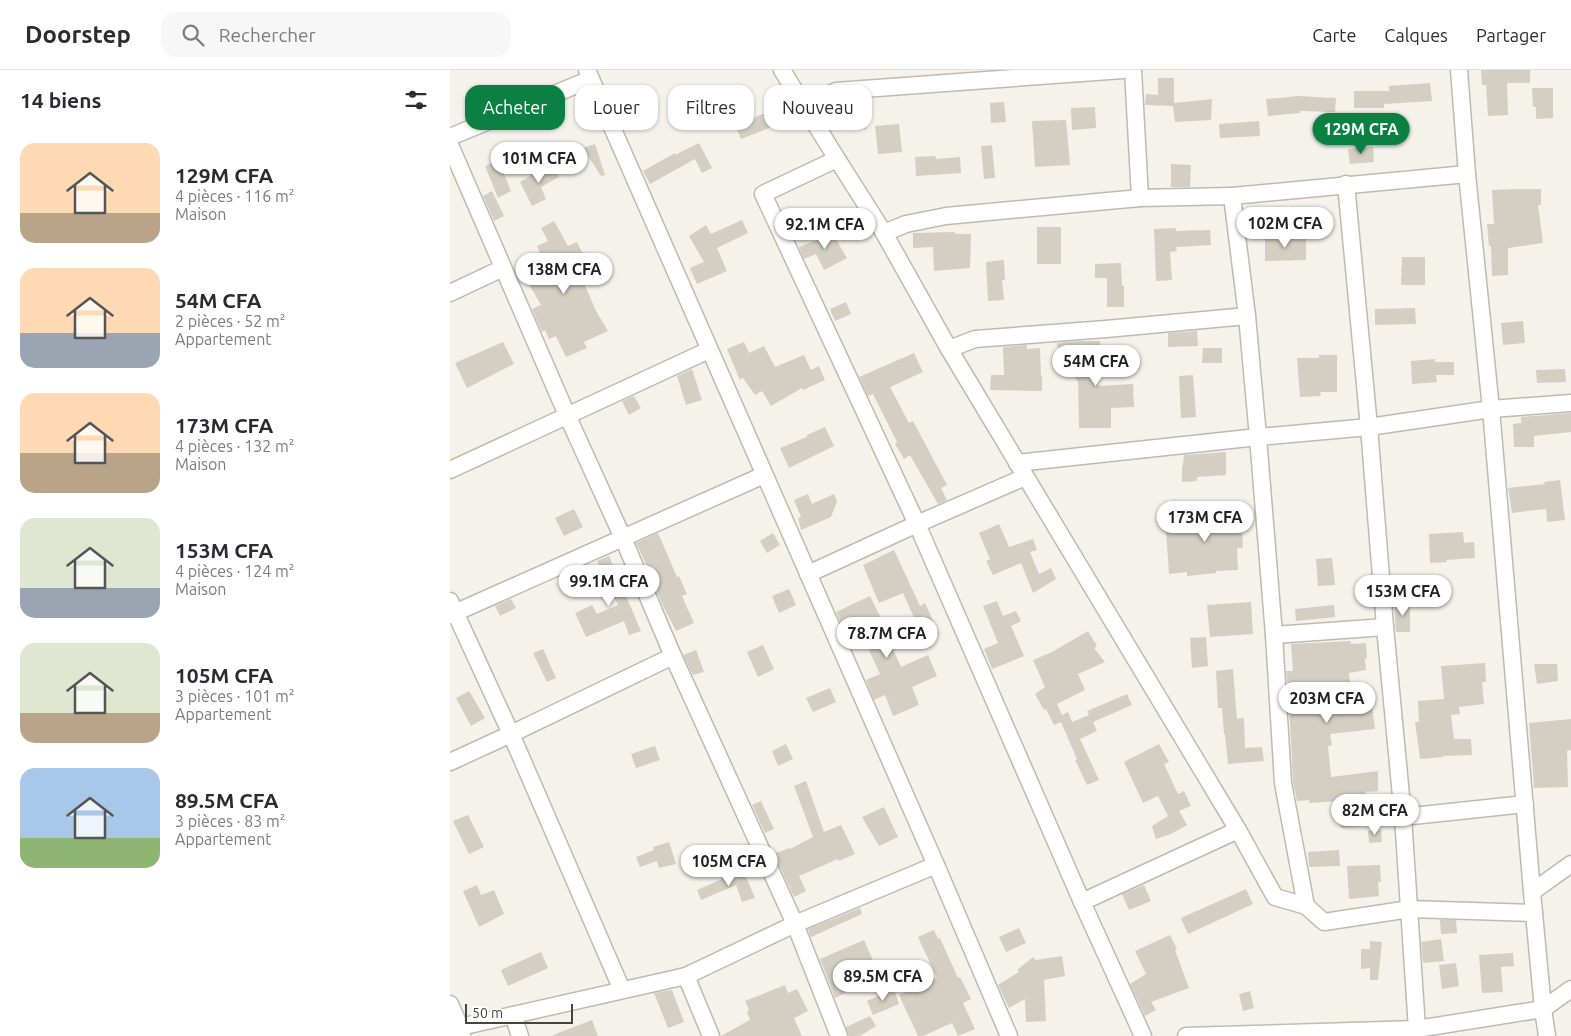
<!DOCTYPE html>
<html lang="fr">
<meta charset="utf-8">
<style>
body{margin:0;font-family:Ubuntu,sans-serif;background:#f7f7f7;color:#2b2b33;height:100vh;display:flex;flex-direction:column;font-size:19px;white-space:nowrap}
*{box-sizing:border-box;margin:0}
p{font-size:16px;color:#7c7c81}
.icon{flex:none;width:28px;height:28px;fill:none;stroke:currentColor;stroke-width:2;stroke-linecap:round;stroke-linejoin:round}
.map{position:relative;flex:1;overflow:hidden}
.sheet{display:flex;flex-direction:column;background:#fff;width:450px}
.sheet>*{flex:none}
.guide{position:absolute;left:15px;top:15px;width:475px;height:45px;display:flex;gap:10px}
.scale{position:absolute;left:15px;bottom:12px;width:108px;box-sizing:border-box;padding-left:5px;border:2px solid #47443a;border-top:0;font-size:14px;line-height:18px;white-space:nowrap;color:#47443a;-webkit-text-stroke:4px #fff;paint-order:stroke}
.price{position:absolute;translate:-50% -42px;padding:0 11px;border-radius:18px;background:#fff;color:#222;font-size:16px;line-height:32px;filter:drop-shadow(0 1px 2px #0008)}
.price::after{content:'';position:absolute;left:50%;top:30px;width:15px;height:11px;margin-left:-8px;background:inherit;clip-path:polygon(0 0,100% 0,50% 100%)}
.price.on{background:#0b8043;color:#fff}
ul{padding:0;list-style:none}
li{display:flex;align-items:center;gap:15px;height:125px;padding:0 20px}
li span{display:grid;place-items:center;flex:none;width:140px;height:100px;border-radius:15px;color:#555}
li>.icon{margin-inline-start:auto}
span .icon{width:60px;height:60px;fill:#fffc;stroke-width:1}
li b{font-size:21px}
h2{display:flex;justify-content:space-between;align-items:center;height:60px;padding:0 20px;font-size:21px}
.tag{padding:0 18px;border-radius:15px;background:#fff;box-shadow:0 1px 4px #0004;font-size:18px;line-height:45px}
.tag.on{background:#0b8043;color:#fff}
header{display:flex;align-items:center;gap:30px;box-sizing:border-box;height:70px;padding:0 25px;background:#fff;border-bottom:1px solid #e1e1e2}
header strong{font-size:24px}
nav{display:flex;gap:28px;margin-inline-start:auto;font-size:18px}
.search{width:350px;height:45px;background:#f7f7f7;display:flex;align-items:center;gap:12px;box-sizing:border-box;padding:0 18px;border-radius:15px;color:#7c7c81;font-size:19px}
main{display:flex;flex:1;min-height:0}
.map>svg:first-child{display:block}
</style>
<header>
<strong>Doorstep</strong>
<div class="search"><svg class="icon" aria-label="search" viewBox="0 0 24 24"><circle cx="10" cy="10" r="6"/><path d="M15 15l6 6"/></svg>Rechercher</div>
<nav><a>Carte</a><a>Calques</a><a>Partager</a></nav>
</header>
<main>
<section class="sheet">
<h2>14 biens<svg class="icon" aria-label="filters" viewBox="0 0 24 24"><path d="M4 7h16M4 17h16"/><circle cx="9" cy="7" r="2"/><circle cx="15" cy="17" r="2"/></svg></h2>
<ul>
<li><span style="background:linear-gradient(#ffd9b3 70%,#b9a48a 0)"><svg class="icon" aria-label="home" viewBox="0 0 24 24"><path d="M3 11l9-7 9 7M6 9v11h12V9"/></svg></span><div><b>129M CFA</b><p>4 pièces · 116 m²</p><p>Maison</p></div></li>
<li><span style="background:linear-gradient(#ffd9b3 65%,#9aa5b1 0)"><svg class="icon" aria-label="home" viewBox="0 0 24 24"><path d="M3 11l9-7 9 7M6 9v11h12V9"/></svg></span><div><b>54M CFA</b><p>2 pièces · 52 m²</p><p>Appartement</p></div></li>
<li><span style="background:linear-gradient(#ffd9b3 60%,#b9a48a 0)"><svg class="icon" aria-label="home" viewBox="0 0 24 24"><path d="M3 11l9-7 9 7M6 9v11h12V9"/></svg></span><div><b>173M CFA</b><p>4 pièces · 132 m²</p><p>Maison</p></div></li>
<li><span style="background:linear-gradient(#dfe7d0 70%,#9aa5b1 0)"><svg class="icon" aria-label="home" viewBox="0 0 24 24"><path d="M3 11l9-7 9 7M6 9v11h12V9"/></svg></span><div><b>153M CFA</b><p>4 pièces · 124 m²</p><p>Maison</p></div></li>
<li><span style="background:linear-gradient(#dfe7d0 70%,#b9a48a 0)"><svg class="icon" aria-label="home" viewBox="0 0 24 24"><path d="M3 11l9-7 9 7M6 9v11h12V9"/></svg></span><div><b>105M CFA</b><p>3 pièces · 101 m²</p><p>Appartement</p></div></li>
<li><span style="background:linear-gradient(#a9c7e8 70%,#8fb573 0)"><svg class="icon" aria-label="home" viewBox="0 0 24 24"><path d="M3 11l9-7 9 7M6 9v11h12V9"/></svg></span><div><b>89.5M CFA</b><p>3 pièces · 83 m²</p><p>Appartement</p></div></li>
</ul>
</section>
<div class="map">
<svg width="1121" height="966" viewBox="0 0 1121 966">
<rect width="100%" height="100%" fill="#f4f2eb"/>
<g fill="#d4cfc2">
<path d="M1031 0H1080V13H1057L1058 45 1038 46 1036 15H1032Z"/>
<path d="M708 8H724V33L762 29 761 50 725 52 723 36 695 35 696 24 708 25Z"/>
<path d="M980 13 982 31 934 34V38H904V21H939V16Z"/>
<path d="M1082 18H1103V48L1086 49V37H1083Z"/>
<path d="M848 26 886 28 885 42 850 41V43L818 46 816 29Z"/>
<path d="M554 32 556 52 541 53 540 33Z"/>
<path d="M414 35 416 59 392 60 390 37Z"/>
<path d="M645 37 646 58 622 60 621 38Z"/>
<path d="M323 40 329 54 291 69 285 55Z"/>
<path d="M616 50 620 95 585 97 582 51Z"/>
<path d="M809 51 810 66 770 68 769 54Z"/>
<path d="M449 54 452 82 428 84 425 56Z"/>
<path d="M249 73 262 98 252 103 245 89 200 114 193 101 225 83V85Z"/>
<path d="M145 74 155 105 151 106 133 78Z"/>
<path d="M542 75 545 108 534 109 531 76Z"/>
<path d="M923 77 924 92 900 94 898 79Z"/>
<path d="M485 86 486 89 510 87 511 103 466 106 465 87Z"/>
<path d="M48 90 61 121 48 128 35 96Z"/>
<path d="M101 93 109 107 91 117 96 129 82 136 70 112Z"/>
<path d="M721 94 741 95 740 117H721Z"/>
<path d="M1066 119H1091V135H1088L1093 173 1058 178V205L1042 206 1041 176H1039L1037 154H1044L1042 120Z"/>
<path d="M42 121 54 146 44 151 33 126Z"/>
<path d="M292 150 298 163 267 178 277 201 247 214 240 198 254 192 239 166 256 155 261 164Z"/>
<path d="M104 151 118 176 127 172 139 197 129 202 146 241 158 261 134 272 137 278 116 287 106 266 99 269 95 260 92 262 82 239 91 235 76 209 97 198 87 176 98 171 91 158Z"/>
<rect x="587" y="157" width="24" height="37"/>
<path d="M726 158V161L760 160 761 175 726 177 727 181 720 182 722 210 706 211 704 159Z"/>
<path d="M381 161 397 188 374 200 366 184 354 189 349 177 369 169 368 166Z"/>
<path d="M505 162V164H521L520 198 484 201 483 177 463 178V163Z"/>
<path d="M815 167H828V169H856V190L815 191Z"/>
<path d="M952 187H975V215H951Z"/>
<path d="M554 190 555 210H552L554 230 538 231 536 192Z"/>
<path d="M671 193 672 216H674V237H657V208H645V194Z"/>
<path d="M396 232 401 244 385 251 380 239Z"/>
<path d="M965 238 966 254 925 255V239Z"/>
<path d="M1073 251 1075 273 1053 275 1051 253Z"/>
<path d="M747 261 748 276 718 277V263Z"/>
<path d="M631 271H650L648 316 683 314 684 337 661 338V358H629L628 310H626L627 285H622V280H608L607 273Z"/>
<path d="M53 272 64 294 17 318 5 293Z"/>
<path d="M294 272 299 283 314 276 325 297 354 285 361 300 369 296 375 310 353 320 352 318 321 336 312 321 305 325 293 308 290 310 277 279Z"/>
<path d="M577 275V279L590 278 591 306H592V321L540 320 541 305H554L553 277Z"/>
<path d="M753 278H772V293H752Z"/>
<path d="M464 283 473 302 440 317 459 353 463 351 497 415 491 418 497 430 488 434 460 385 454 389 445 374 447 372 423 324 418 326 409 307Z"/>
<path d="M869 285H887V322H870L871 326 850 327 847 288H869Z"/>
<path d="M985 289V292H1004V305H986L987 312 962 314 961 291Z"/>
<path d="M242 299 252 330 236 335 227 306Z"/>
<path d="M1115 299 1116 312 1087 313 1086 300Z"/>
<path d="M743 305 746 347 731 348 729 306Z"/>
<path d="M184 326 191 338 179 345 172 331Z"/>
<path d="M1121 343V362L1084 366V377H1064L1063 354 1071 353V347Z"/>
<path d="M375 357 384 376 339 398 330 378 357 367V365Z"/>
<path d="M776 382V405L747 407V411L732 412V396L733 395 734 385Z"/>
<path d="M1110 410 1115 450 1097 452 1096 439 1062 443 1058 418 1095 414 1094 412Z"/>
<path d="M358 424 362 434 384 424 387 431 381 447 351 460 348 448 351 447 344 430Z"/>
<path d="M746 434 747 444H791L793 478H787L788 500 766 501V503L737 506V502L719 504 716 461 736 460 734 435Z"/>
<path d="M124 439 133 457 114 466 105 448Z"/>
<path d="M549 454 559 477 583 469 587 480 580 482 589 504 601 498 606 509 583 523 571 493 543 505 536 491 540 489 529 463Z"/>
<path d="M1013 462 1014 473 1024 472 1025 488 996 490 997 492 980 493 979 464Z"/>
<path d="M208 463 227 507 229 506 237 524 232 526 244 553 226 561 212 534 206 520 208 519 186 473Z"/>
<path d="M323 463 330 475 317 483 310 471Z"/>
<path d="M444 480 470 536 475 533 489 564 478 569 470 550 466 552 453 523 429 533 413 495Z"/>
<path d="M159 486 191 561 179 565 174 551 136 567 125 543 142 535 147 544 168 535 147 491Z"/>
<path d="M882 488 885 515 868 516 866 489Z"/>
<path d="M339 519 346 535 329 543 322 526Z"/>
<path d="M420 526 438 562 436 563 451 597 478 585 487 606 462 617 469 635 443 646 435 625 424 630 416 610 430 604 419 580 421 579 408 552 393 559 386 542Z"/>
<path d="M61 529 66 538 50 546 45 536Z"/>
<path d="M547 531 553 546 566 541 571 551 561 556 574 586 542 599 534 579 548 573 533 536Z"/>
<path d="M801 532 803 564 760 567 757 535Z"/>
<path d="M960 532V562H946L944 533Z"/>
<path d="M884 535 885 547 846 551 845 539Z"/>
<path d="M638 561 647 576 644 578 655 592 628 604 635 620 607 634 612 645 618 642 622 652 639 645 637 641 677 624 682 635 643 652 647 661 630 669 649 710 637 715 625 690 627 689 611 652 604 655 596 639 594 640 585 624 595 617 583 590 602 582Z"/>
<path d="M756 567 758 596 742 598 740 568Z"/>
<path d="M901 571V574L916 573 917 588H915L916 600 899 603 903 638 922 636 925 659 880 664 882 675 878 676 881 707 928 701V721L915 722 916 727 910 728 913 756 891 758 889 731 859 733V730L847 731 843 712 838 612H837L836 601H843L841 574Z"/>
<path d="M313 575 324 599 308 607 297 582Z"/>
<path d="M93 579 106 608 97 612 83 583Z"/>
<path d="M246 580 254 602 243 605 233 585Z"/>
<path d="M1035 593 1036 612H1032L1034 634 1009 637 1010 644 1001 645 1004 669H1021L1022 685 993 686V687L970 689 965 652H969L968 631 994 629 991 596Z"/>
<path d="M1084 594H1107L1108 611 1087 614Z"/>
<path d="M783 599 787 649 794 648 795 678 812 677 814 691 778 694 775 664H774L772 638H768L766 601Z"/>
<path d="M380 618 386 632 363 642 356 628Z"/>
<path d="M19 621 35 648 21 656 6 628Z"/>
<path d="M1121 649V680L1117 681 1118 717 1084 718 1079 653Z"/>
<path d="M336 674 343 689 328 696 322 681Z"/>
<path d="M709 674 719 692 714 694 728 724 734 721 741 736 729 741 737 755 721 764 706 769 702 756 718 746 708 726 693 733 674 692Z"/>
<path d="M205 676 210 690 186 698 181 684Z"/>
<path d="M356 711 374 762 391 755 405 784 389 791 388 789 349 806 356 821 344 827 324 784 339 778 340 779 363 767 344 716Z"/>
<path d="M311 731 324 759 315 763 302 735Z"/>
<path d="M434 737 448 767 429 776 412 747Z"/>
<path d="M18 745 34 777 19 784 3 751Z"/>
<path d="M931 760 932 772 919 773 918 761Z"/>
<path d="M219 772 226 794 209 798 207 791 190 797 186 787 204 780 203 777Z"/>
<path d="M889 780 890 796 859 797 858 782Z"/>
<path d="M930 795 931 812H928L929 826 899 829 897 796Z"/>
<path d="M293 800 305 828 292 832 286 815 251 830 247 820Z"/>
<path d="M27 815 31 825 44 820 54 844 29 857 13 821Z"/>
<path d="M694 815 701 831 679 840 672 824Z"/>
<path d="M796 819 803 834 738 864 731 848Z"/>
<path d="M410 838 412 844 361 867 358 859Z"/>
<path d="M990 850H1006L1007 863 991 864Z"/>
<path d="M569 858 576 873 556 882 549 867Z"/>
<path d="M484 860 488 869 490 868 508 908 510 907 521 929 513 933 525 959 508 966 502 953 473 966H468L449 925 487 908 468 867Z"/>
<path d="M720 865 727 879 725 880 739 918 701 932 706 940 695 946 680 914 696 904 685 881Z"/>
<path d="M991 869 994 891 973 893 971 872Z"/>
<path d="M414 870 424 893 393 908 399 921 385 928 370 889Z"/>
<path d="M920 871 932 872 928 910H920V898L911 899V879H920Z"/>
<path d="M91 882 98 898 58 916 51 900Z"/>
<path d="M1063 883 1064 896 1051 897 1053 922 1032 923 1029 885Z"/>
<path d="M612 886 615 906 594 910 596 951 576 952 575 929 559 938 548 915 569 902 567 900 583 887 585 890Z"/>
<path d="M1006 893 1009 916 992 919 989 895Z"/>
<path d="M335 915 338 923 347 919 358 941 344 948 352 966H271L300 950 297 942 299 940 295 931Z"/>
<path d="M444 919 449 934 423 945 417 931Z"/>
<path d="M222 920 234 952 218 958 204 923Z"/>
<path d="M800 921 804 938 793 941 789 924Z"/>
<path d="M420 946 426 956 410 966H399L396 957Z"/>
<path d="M142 950 148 966H104L103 965Z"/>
</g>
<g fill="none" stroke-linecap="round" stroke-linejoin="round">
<defs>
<g id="minor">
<path d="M137 0 486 795 559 966"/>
<path d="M332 0 387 89 434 163 499 279 788 760 825 827 856 836 874 852 960 839 1084 843"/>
<path d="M683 0 690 128"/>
<path d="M1009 0 1017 104 1041 339 1082 822 1093 939 1097 966"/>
<path d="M354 37 386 21 673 0"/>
<path d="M0 67 141 9"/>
<path d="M0 75 117 345 173 468 223 586 345 854 389 966"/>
<path d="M387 89 313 124 467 454 632 832 693 966"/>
<path d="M896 114 919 357 935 557"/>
<path d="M434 163 456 154 496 146 690 128 782 126"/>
<path d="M0 223 53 198"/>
<path d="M499 279 525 269 656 259 797 246"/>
<path d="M567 393 808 367 919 357 1041 339 1121 333"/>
<path d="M0 400 259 280"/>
<path d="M358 504 467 454 575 407"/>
<path d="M0 531 61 664 172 920"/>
<path d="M0 545 314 405"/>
<path d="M824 565 935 557 953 747 967 959"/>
<path d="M0 692 61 664 223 586"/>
<path d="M953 747 1075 734"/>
<path d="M1082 822 1121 794"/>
<path d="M632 832 788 760"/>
<path d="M856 836 833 713 824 565 808 367 797 246 782 126 1017 104"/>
<path d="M236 906 261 966"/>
<path d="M0 934 10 957 12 966"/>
<path d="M63 945 70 966"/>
<path d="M0 961 10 957 236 906 345 854 486 795"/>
<path d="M736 966 967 959 1093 939 1121 919"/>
</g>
</defs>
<use href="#minor" stroke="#bebbae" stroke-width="19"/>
<use href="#minor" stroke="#fff" stroke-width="16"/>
</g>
</svg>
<div class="scale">50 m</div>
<b class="price on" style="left:911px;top:85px">129M CFA</b>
<b class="price" style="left:89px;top:114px">101M CFA</b>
<b class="price" style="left:835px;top:179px">102M CFA</b>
<b class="price" style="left:375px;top:180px">92.1M CFA</b>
<b class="price" style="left:114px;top:225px">138M CFA</b>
<b class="price" style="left:646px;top:317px">54M CFA</b>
<b class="price" style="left:755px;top:473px">173M CFA</b>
<b class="price" style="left:159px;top:537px">99.1M CFA</b>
<b class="price" style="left:953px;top:547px">153M CFA</b>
<b class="price" style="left:437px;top:589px">78.7M CFA</b>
<b class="price" style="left:877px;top:654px">203M CFA</b>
<b class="price" style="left:925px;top:766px">82M CFA</b>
<b class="price" style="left:279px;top:817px">105M CFA</b>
<b class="price" style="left:433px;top:932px">89.5M CFA</b>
<div class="guide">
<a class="tag on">Acheter</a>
<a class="tag">Louer</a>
<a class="tag">Filtres</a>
<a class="tag">Nouveau</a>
</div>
</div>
</main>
